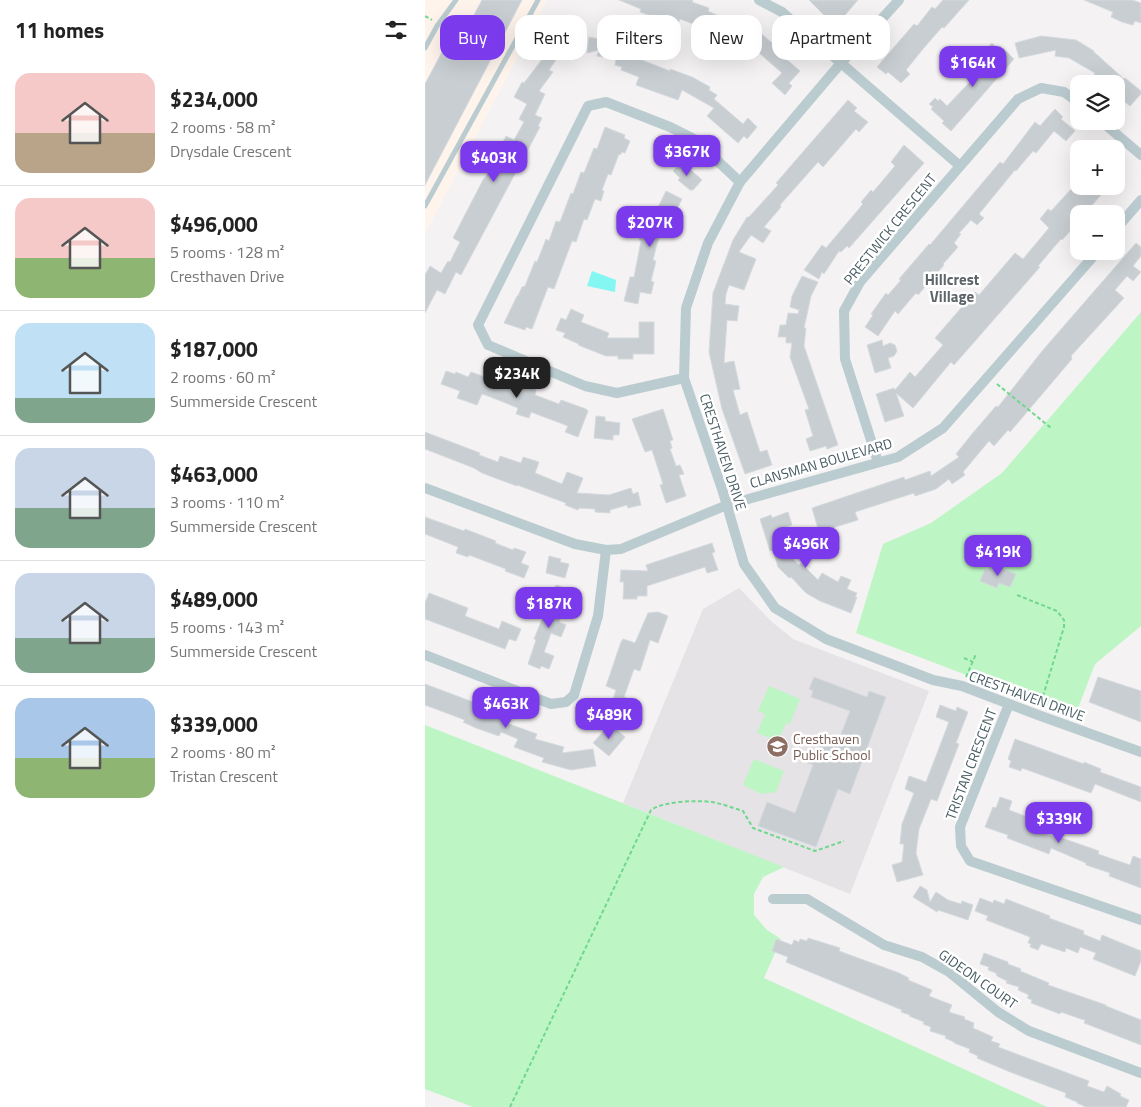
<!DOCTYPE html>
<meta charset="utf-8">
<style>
body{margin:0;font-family:"Titillium Web",sans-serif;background:#f2f2f2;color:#222;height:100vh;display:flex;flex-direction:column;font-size:19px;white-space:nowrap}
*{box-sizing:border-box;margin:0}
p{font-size:16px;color:#767676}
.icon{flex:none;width:28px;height:28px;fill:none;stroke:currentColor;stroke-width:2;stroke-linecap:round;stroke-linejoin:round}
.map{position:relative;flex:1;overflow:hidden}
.sheet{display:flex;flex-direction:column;background:#fff;width:425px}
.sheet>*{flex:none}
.banner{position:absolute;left:15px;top:15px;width:475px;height:45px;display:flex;gap:10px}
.fabs{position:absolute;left:645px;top:75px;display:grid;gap:10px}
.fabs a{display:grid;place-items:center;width:55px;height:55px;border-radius:10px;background:#fff;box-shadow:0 5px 20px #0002;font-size:25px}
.price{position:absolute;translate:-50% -42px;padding:0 11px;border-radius:10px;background:#7c3aed;color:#fff;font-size:16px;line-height:32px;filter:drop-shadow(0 1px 2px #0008)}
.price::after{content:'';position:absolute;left:50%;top:30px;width:15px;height:11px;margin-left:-8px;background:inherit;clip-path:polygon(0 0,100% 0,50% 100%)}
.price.selected{background:#222;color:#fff}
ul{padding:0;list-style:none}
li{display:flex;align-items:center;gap:15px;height:125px;padding:0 15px}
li+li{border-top:1px solid #e0e0e0}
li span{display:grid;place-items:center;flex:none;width:140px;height:100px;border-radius:15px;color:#555}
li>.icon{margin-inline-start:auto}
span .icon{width:60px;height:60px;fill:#fffc;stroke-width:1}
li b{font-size:21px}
h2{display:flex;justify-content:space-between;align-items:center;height:60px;padding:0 15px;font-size:21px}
.pill{padding:0 18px;border-radius:15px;background:#fff;box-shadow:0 5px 20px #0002;font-size:18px;line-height:45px}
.pill.selected{background:#7c3aed;color:#fff}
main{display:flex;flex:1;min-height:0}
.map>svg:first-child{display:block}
</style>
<main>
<section class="sheet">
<h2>11 homes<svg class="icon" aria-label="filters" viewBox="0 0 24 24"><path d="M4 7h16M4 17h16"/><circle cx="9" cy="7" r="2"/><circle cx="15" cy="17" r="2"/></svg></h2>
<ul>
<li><span style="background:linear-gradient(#f6c9c9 60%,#b9a48a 0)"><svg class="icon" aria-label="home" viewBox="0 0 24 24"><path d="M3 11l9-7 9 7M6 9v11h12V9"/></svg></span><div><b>$234,000</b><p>2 rooms · 58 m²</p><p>Drysdale Crescent</p></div></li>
<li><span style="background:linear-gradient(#f6c9c9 60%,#8fb573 0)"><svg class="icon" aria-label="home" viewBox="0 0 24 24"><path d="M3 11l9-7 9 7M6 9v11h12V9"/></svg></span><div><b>$496,000</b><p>5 rooms · 128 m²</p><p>Cresthaven Drive</p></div></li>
<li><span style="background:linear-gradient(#bfe0f5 75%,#7fa58c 0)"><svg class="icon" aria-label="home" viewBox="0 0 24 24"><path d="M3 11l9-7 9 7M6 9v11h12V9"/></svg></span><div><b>$187,000</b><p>2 rooms · 60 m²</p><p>Summerside Crescent</p></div></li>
<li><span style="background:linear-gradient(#c9d6e8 60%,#7fa58c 0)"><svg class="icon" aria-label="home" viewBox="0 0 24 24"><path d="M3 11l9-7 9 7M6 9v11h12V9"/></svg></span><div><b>$463,000</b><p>3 rooms · 110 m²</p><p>Summerside Crescent</p></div></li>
<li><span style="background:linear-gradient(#c9d6e8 65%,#7fa58c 0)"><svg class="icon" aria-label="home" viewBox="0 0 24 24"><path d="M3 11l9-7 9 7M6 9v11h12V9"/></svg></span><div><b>$489,000</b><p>5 rooms · 143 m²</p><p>Summerside Crescent</p></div></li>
<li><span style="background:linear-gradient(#a9c7e8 60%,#8fb573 0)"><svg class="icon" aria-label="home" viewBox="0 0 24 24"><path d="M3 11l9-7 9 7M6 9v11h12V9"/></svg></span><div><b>$339,000</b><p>2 rooms · 80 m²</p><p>Tristan Crescent</p></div></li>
</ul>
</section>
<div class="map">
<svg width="716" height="1107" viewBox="0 0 716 1107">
<rect width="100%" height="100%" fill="#f4f2f2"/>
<path fill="#fef4ec" d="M0 0H122L0 234Z"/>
<path fill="#e5e3e5" d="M314 588 346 621 368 639 504 691 425 894 198 803 278 609Z"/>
<g fill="#bdf5c5">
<path d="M716 312V626L670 664 650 716 431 633 458 544 506 523 577 473Z"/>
<path d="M344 686 375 699 365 724 361 723 353 741 332 733 340 714 333 711Z"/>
<path d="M0 725 359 867 338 877 329 894V915L342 930 356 939 339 978 622 1107H48L0 1089Z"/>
<path d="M329 759 359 771 351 792 336 794 318 785Z"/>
</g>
<path fill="#85f7f3" d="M167 271 191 280 190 292 162 286Z"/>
<g fill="#c8ced2" stroke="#d5dade">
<path d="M57 0H97L0 185V84L26 35 44 45 57 20 49 15Z"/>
<path d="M194 0H268L267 2 284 8 283 11 289 14 308 21 309 17 323 22 362 56 360 58 375 71 364 83 367 86 360 95 347 83 357 73 307 29 305 35 278 25 277 27 255 19 252 25 215 12 216 9Z"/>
<path d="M384 0H433L408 29 399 21 402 18Z"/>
<path d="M518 0H544L519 28 517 27 498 49 481 70 485 74 476 83 463 72 461 74 452 67 489 24 492 26 507 7 510 9Z"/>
<path d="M659 0H707L716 3V23L710 21 708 25 697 22 686 17 688 12Z"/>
<path d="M616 36 651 40 669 51V52L699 79 700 78 716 91V94L705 106 691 95V84H679L669 75 670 73 644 58 630 56 631 50 594 58 590 43Z"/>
<path d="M164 37 199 44 186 48 245 71V69L267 77 285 87 284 90 292 95 289 99 318 124 323 118 332 127 322 139 319 136 313 143 282 116 289 108 257 90 253 100 211 85 214 77 196 70 197 67 190 65 191 59 172 56 174 50 162 53Z"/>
<path d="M567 43 575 51 578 48 589 59 526 131 517 123 519 121 506 109 508 107 504 104 510 98 513 101 515 99 522 106 564 62 555 54Z"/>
<path d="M122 53 131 60 124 70 128 72 114 91 120 94 110 115 117 118 113 126 115 127 36 275 31 272 20 294 12 290 0 313V275L5 266 16 273 23 261 25 262 35 242 28 238 59 178H60L81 136 89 140 99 122 94 119 102 104 89 97 97 82 99 83Z"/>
<path d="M423 100 432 108 429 111 443 122 434 132 431 129 398 167 393 162 355 205 356 207 339 227 346 231 338 243 326 235 314 252 331 259 319 290 304 285 301 294 300 304 314 306 312 321 302 320 299 363 309 361 315 389 308 390 315 415 322 412 335 452 342 450 347 465 320 474 297 409 284 352 288 293 308 240 322 217H324L353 185 351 183Z"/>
<path d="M630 109 638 117 636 119 650 131 641 141 629 131 611 153 608 151 591 171 590 170 554 214 559 218 552 225 546 220 534 233 536 234 529 243 533 247 518 264 519 265 493 295 491 293 473 314 470 311 453 336 440 327 448 315 446 314 461 293 463 295 476 280 474 279 504 244 505 245 575 162 578 164 610 122 615 126Z"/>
<path d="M180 127 200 135 199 138 205 141 200 153 197 152 195 155 194 154 186 175 183 174 177 190 179 191 176 201 170 199 162 220 159 219 151 242 147 241 129 289 123 287 107 329 101 327 100 330 79 323 92 296H93L97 287 100 286 110 261 112 262 121 239 124 241 131 221 135 222 146 193 148 194 156 172 159 173 169 148 172 149Z"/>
<path d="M479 145 499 163 424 248 422 246 416 252 414 251 399 274 397 272 394 279 379 270 397 245 401 248 438 204 436 202 446 190 448 192 470 166 466 162Z"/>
<path d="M257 162 277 180 268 190H265L253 180 255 178 248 171Z"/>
<path d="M649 186H684L659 214H654V219L647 229 637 240 636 239 613 266 615 267 529 365 526 362 488 408 471 393 479 416 460 422 451 394 469 388 470 390 485 372 490 377 518 345 510 338 550 292 554 295 590 253 598 259 624 228 615 219 623 209 626 211Z"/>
<path d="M241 191 257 199 246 221 242 219 232 244 228 260 231 261 226 281 229 282 226 294 215 292 213 304 199 301 205 277H209L216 241 214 240 223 216 228 218Z"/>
<path d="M711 243 716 247V256L708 266 716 272 708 281 702 276 690 290 699 298 646 356 647 359 585 432 583 430 569 446 564 441 538 472 540 475 527 484 524 479 511 489 490 496 489 493 430 512 433 520 394 532 387 508 479 477 480 480 505 471 506 476 534 457 531 454 547 434 571 406 573 407 618 350Z"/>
<path d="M377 276 393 282 386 296 379 328H381L379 346 413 445 402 449 401 446 385 451 381 439 388 436 380 410 384 409 365 357 367 343H361V337H353L355 325H361L363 313 373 314 374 310 365 307 367 296Z"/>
<path d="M146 309 159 315 156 322 184 333 182 338H214V322H229V354H208V359H193V356H181L153 345 154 344 138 337 140 333 131 330 136 318 141 320Z"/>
<path d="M457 340 458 346 465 343 470 345 472 351 469 356 463 358 466 368 450 373 442 345Z"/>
<path d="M21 371 30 374 31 372 43 377 46 372 85 386 87 381 111 390 110 395 134 404 136 400 161 409 163 411 153 437 140 432 143 426 106 412 104 418 91 414 93 408 63 396 57 394 52 405 32 398 35 391 16 384Z"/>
<path d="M238 409 248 440 245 441 247 448 245 449 251 466 255 465 259 474 254 475 261 496 241 503 235 485 238 484 227 450 220 452 207 419Z"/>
<path d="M171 416 180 417V421L195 423 194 435H188V440L169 438Z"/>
<path d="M0 432 55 453 54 455 73 462 75 456 96 463 98 457 114 462 110 473 137 484 142 472 158 478 152 493 184 495 206 488 208 494 213 492 216 505 203 508 202 505 185 510V513L170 512V509L154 508 153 510 140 505 141 503 92 485V486L81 482 57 473 49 468 0 449Z"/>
<path d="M363 512 367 525 355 529 364 555 374 565 376 563 393 580 397 573 413 582 416 576 426 580 422 589 432 593 430 597H432L426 613 395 601 381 593 366 577 364 578 353 567 348 550 345 551 335 519 346 515 347 518Z"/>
<path d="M0 517 39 531 40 529 71 541 70 543 88 550 89 548 101 552 96 563 104 566 99 578 80 571 81 569 44 555 43 557 31 553 33 547 0 534Z"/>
<path d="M287 543 290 552 287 553 293 570 282 573 280 567 222 586V596H212V599H198L199 582H195L196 570 223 571 221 565Z"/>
<path d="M124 556 136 559 135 562 144 564 140 578 121 573Z"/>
<path d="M565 564 591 574 585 587 574 583 572 588 555 581 560 569 563 570Z"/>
<path d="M131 585 143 589 137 605 140 607 134 622 141 625 136 637 126 633 119 652 129 656 124 669 116 666 115 669 103 664 111 640 109 639Z"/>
<path d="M4 593 43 608 40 616 74 629 77 621 96 629 91 641 84 639 80 649 0 619V603Z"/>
<path d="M233 612 243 616 233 643 225 640 215 671 209 669 199 697 202 698 200 703 210 706 205 721 184 713 191 690 181 686 196 642 198 639 210 643 223 613Z"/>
<path d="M389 677 442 697 444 691 461 697 425 794 413 789 391 847 333 826 342 802 370 813 388 765 382 763 387 751 393 753 399 736 413 742 425 711 386 697 388 691 384 689Z"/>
<path d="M673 677 716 691V722L664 702Z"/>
<path d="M0 684 48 702 49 699 88 715 84 724 112 734 110 739 139 747 137 753 168 749 171 766 146 770 117 762 119 758 89 747 93 739 76 732 74 736 51 728 38 722 40 720 0 705Z"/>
<path d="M515 705 531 711 532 707 543 712 531 743 534 744 512 801 506 799 494 829 491 853 498 875 472 882 467 865 477 862 479 844H475L477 824 489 793 480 789 484 776 501 782 524 722 511 717Z"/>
<path d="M185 724 200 737 184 756 168 743Z"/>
<path d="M590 739 659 764V762L676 769 675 772 716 787V802L670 784 666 793 597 768 596 771 584 767 586 761 583 759Z"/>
<path d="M575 797 587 801 584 810 608 819 604 828 634 839V837L674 851 673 854 705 865 708 856 716 859V888L684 876 685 873 661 865V863L626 848 624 854 582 838 583 835 560 827 568 807 571 808Z"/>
<path d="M495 886 502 890 505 902 511 892 523 900 536 904 537 901 548 905 543 920 513 910 512 912 488 897Z"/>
<path d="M555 898 568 903 569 900 579 904 581 899 625 916 624 918 659 931 658 934 675 941 677 935 716 951V961L710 976 668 959 671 953 655 947 653 953 641 948 640 952 616 944 613 950 605 947 606 944 603 943 605 937 561 920 563 916 550 911Z"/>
<path d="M383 938 415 948 414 951 474 973 484 978 483 980 507 990 504 996 527 1005 524 1012 540 1017 539 1019 549 1023 548 1028 568 1037 566 1041 575 1044 573 1047 664 1081 662 1086 679 1092 682 1086 696 1094 695 1096 704 1100 701 1107H661L652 1103V1102L640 1097 641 1093 585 1072 552 1058 553 1056 544 1052 545 1049 529 1043V1042L520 1038 521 1036 505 1031 506 1027 498 1024 499 1022 484 1016 485 1015 476 1012 477 1010 361 962 363 957 347 951 351 939 367 945 369 940 374 942 375 939 382 941Z"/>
<path d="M559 953 583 962V964L596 969 595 971 624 983 623 985 681 1005V1006L716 1020V1045L659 1023 660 1020 656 1019 636 1012 635 1014 606 1003 607 1000 602 998 604 995 593 990 594 987 581 983 582 981 572 976 571 973 563 970 564 967 555 964Z"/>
</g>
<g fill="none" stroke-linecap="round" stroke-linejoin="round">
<g stroke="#70d88c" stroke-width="2" stroke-dasharray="4 2.5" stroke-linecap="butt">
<path d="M0 16 7 20"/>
<path d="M19 27 31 33"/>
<path d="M572 384 626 428"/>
<path d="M592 595 632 611 639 620V627L615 706"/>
<path d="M539 658 548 662"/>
<path d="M541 677 551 654"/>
<path d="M85 1107 226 810C239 801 271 800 287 802 298 804 308 808 318 811L328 828 390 851 419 841"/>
</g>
<g stroke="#bbccd0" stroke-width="5">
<path d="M0 48 12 26 31 0"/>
<path d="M0 206 113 0"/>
</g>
<g stroke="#bbccd0" stroke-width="10">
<path d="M334 0 357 12 535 166"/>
<path d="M474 0 416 63 315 182 283 243 261 308 259 378 298 492 319 564 350 608 401 639 508 680 537 686 613 715 716 752"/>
<path d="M676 121 716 155"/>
<path d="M691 229 716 200"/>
<path d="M259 378 192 393 160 386 63 345 53 325 163 106 181 102 245 127 269 139 315 182"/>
<path d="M453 462 420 359 419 311 435 282 593 99 616 88 639 92 654 103"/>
<path d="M0 488 150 544 181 550 196 549 302 505 473 457 518 428 673 251"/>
<path d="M0 655 126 704 141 702 149 695 173 616 181 550"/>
<path d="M584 704 535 827 536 846 545 861 716 920"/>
<path d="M348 899H382L459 945 497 957 524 972 573 1012 604 1031 716 1073"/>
</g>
</g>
<defs>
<symbol id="school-disc" viewBox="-11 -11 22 22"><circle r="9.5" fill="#8d6e63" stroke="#fff"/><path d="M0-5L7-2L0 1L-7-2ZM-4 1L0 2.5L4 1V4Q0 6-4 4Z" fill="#fff"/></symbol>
</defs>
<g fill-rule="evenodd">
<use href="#school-disc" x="340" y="734" width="25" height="25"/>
</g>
<g text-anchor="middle" stroke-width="5" stroke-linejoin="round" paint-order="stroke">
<g font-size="14" fill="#475c62" stroke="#fff">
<text transform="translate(465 229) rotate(-51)" y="5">PRESTWICK CRESCENT</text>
<text transform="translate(298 452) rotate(72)" y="5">CRESTHAVEN DRIVE</text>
<text transform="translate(396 463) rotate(-16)" y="5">CLANSMAN BOULEVARD</text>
<text transform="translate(602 696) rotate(20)" y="5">CRESTHAVEN DRIVE</text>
<text transform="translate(546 764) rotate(-69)" y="5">TRISTAN CRESCENT</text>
<text transform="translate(553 979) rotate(35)" y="5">GIDEON COURT</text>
</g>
<g font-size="14" fill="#785e54" stroke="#fff" text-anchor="start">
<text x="368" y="744">Cresthaven<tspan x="368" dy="16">Public School</tspan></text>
</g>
<g font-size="15" font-weight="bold" fill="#5d6568" stroke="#fff">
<text x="527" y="285">Hillcrest<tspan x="527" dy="17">Village</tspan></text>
</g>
</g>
</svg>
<div class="fabs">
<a><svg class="icon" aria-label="layers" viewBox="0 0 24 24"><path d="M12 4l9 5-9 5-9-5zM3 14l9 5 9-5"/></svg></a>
<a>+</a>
<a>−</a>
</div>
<b class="price" style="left:548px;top:88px">$164K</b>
<b class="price" style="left:262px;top:177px">$367K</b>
<b class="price" style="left:69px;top:183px">$403K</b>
<b class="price" style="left:225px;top:248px">$207K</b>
<b class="price selected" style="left:92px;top:399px">$234K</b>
<b class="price" style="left:381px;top:569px">$496K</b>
<b class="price" style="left:573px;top:577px">$419K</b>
<b class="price" style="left:124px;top:629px">$187K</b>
<b class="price" style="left:81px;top:729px">$463K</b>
<b class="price" style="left:184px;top:740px">$489K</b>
<b class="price" style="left:634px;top:844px">$339K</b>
<div class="banner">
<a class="pill selected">Buy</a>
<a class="pill">Rent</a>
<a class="pill">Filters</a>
<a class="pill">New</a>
<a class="pill">Apartment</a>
</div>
</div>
</main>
